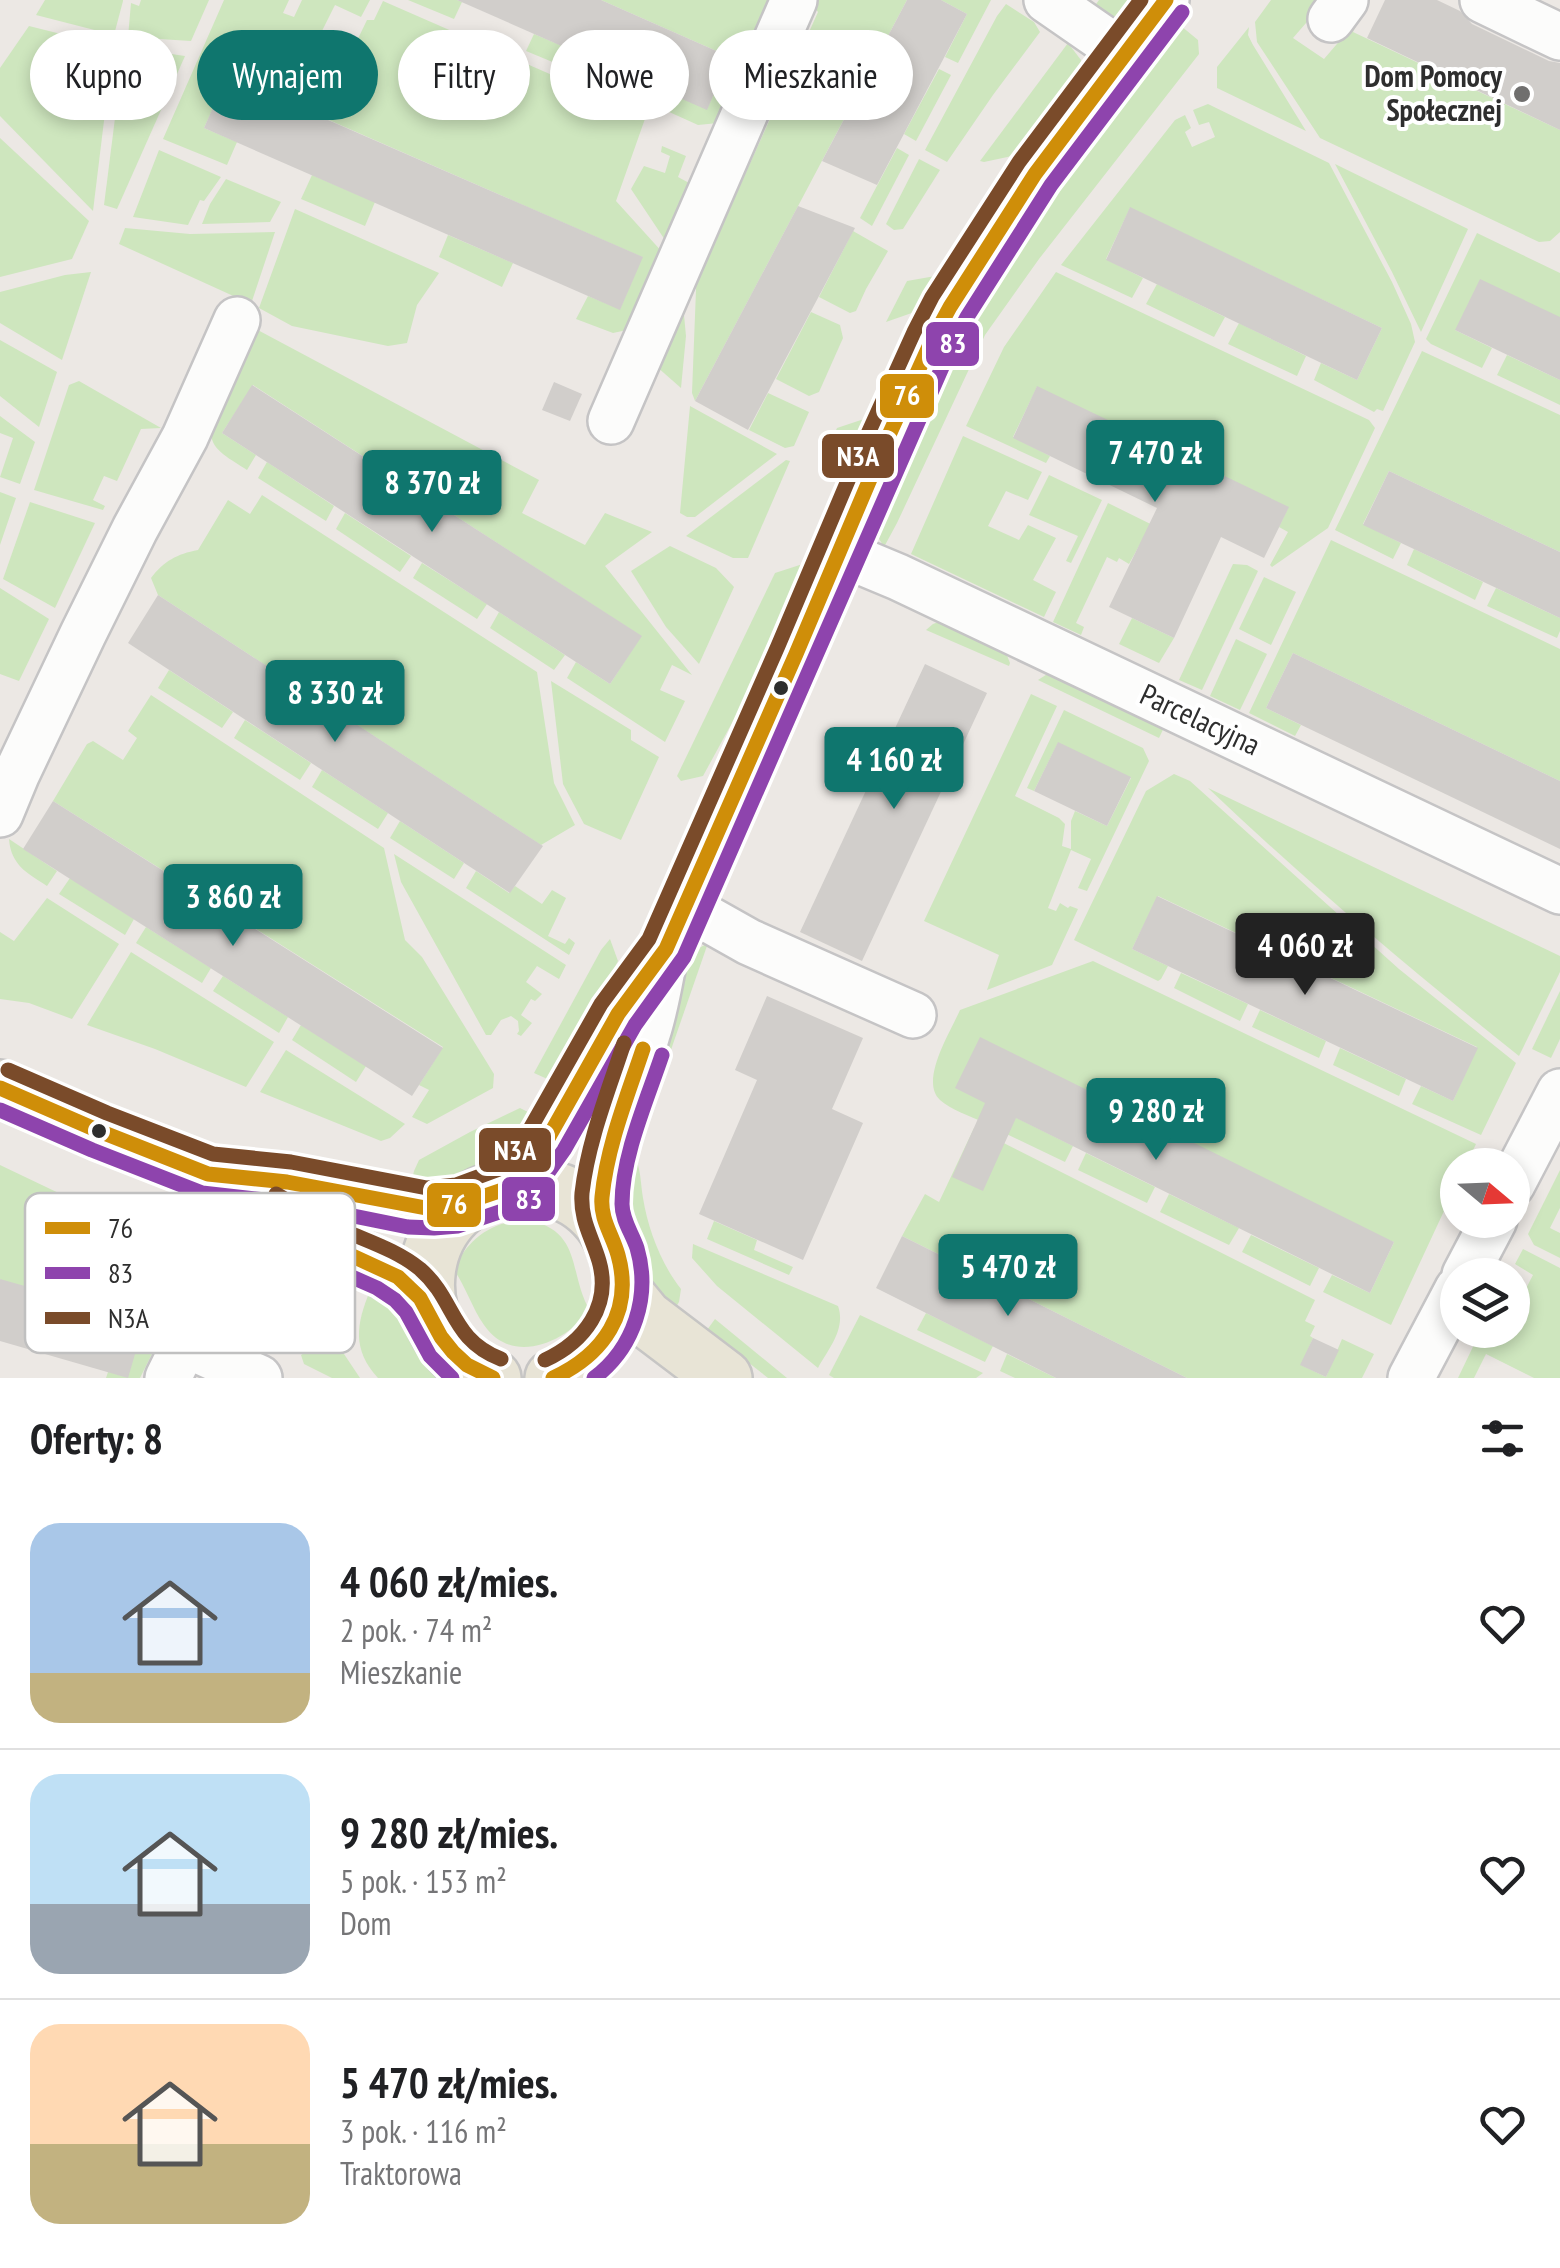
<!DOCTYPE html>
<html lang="pl">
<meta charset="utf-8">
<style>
body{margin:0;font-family:"PT Sans Narrow",sans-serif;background:#f2f2f2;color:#202124;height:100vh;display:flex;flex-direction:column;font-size:38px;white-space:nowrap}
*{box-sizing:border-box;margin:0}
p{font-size:32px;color:#757577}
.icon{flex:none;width:55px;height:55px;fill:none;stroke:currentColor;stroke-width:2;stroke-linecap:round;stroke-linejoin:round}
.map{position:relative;height:1378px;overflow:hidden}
.panel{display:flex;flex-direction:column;background:#fff;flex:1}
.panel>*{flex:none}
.banner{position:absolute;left:30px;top:30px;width:1000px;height:90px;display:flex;gap:20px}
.needle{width:65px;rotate:109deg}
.controls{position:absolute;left:1440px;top:1148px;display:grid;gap:20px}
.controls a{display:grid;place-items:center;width:90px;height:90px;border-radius:50%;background:#fff;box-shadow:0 5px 15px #0003;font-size:50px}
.price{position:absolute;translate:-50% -85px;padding:0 22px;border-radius:10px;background:#0f766e;color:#fff;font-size:32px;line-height:65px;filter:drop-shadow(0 2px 5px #0008)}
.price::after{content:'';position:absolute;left:50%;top:60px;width:30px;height:22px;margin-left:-15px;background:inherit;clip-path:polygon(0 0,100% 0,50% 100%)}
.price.active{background:#222;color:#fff}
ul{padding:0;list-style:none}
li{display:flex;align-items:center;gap:30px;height:250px;padding:0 30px}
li+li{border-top:2px solid #e0e0e0}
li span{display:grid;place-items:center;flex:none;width:280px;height:200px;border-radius:30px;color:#555}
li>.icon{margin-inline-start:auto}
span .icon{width:120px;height:120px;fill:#fffc;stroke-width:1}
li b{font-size:42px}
h2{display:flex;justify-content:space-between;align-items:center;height:120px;padding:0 30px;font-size:42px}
.pill{padding:0 35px;border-radius:45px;background:#fff;box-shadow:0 5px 15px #0003;font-size:35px;line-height:90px}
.pill.active{background:#0f766e;color:#fff}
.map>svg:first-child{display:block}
</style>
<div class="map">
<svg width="1560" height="1378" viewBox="0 0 1560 1378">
<rect width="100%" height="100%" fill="#ece8e4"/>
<g fill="#cee6be">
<path d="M45 0H123V1L114 35 36 15Z"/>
<path d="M141 0H209L191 41 128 37 131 3 139 6Z"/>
<path d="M224 0H289L283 13 294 17 302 0H370L361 17 335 5 319 37 351 53 367 20H374L383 1 646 116 616 201 664 254 627 330 613 333 576 319 588 296 620 309 642 257 228 76 204 128 237 142 227 165 163 139Z"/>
<path d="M408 0H457L462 2 454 19Z"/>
<path d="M601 0H773L718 123 698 125 667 111 675 95 707 109 730 57Z"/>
<path d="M815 0H907L695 401 692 393 697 264 708 257 818 12 813 6Z"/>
<path d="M941 0H991L958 63 945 57 967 14Z"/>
<path d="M1099 0H1141C1127 20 1111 19 1091 11Z"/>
<path d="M1271 0H1326L1293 38 1324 59 1361 16 1353 32 1560 130V232L1550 241 1539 242 1320 138 1257 42 1255 22Z"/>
<path d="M1006 4 1034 22 1040 32 993 95 947 162 925 150 997 16Z"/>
<path d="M1175 21 1198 40 1199 54 1039 259 985 335 897 523 884 547 878 537V511L920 413 1006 253Z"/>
<path d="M29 26 113 47 93 211 0 116V68Z"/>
<path d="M1249 27 1248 35 1253 45 1306 131 1217 88V67Z"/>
<path d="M534 34 598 61 591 78 526 51Z"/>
<path d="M1068 43 1081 60 1079 81 1026 153 984 162 980 161Z"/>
<path d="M124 47 185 56 117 209 104 205Z"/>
<path d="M939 69 951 75 916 141 904 134Z"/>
<path d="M1208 104 1329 163 1392 282 1411 324 1415 342 1383 411 1377 409 1374 412 1314 380 1321 363 1357 380 1382 328 1130 208 1106 259 1143 278 1132 298 1061 265 1175 120 1185 115 1191 128 1185 132 1192 147 1215 137 1209 122 1199 125 1193 110Z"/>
<path d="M0 138 89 221 72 259 0 277Z"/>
<path d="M662 146 686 156 678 177 691 184 669 246 631 189 644 166 665 173 670 156 661 152Z"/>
<path d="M897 148 909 155 872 226 860 218Z"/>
<path d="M159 150 221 177 204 201 200 200 188 225 133 217Z"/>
<path d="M919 159 940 170 903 229 894 230 886 224Z"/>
<path d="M1335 164 1468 229 1421 332 1392 272Z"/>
<path d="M312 175 375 202 365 226 301 199Z"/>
<path d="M226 179 281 202 270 222 202 224 210 204Z"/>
<path d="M295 209 439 273 417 305 407 343 388 346 292 326 259 308Z"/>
<path d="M125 228 190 234 275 232 251 304 119 244Z"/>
<path d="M853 231 888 251 866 289 856 311 850 313 819 297Z"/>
<path d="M1477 233 1560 273V317L1455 330 1492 348 1482 368 1431 344 1426 339Z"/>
<path d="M448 235 513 263 502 287 439 257Z"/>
<path d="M91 272 62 360 0 323V292L65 275Z"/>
<path d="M1056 272 1369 420 1375 428 1328 528 1272 567 1270 565 1288 532 1279 527 1288 508 1037 387 1013 437 1050 456 1046 463 966 426 1004 347Z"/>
<path d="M941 275 943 279 926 308 886 322 907 281Z"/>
<path d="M681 283 686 336 681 388 648 359Z"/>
<path d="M1157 284 1225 317 1214 337 1146 304Z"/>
<path d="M811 312 840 325 843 338 819 392 809 396 776 379Z"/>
<path d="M1239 323 1306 356 1297 376 1228 344Z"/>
<path d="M254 328 539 480 522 513 585 545 605 513 652 532 605 566 692 675 672 665 660 690 685 701 665 742 567 678 576 662 610 684 641 636 253 385 222 433 256 455 247 470C230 458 206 449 212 426L245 359Z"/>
<path d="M0 340 57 372 39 427 0 396Z"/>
<path d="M1422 351 1560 415V552L1389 471 1363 524 1401 543 1393 559 1335 530Z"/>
<path d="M1507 355 1560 380V405L1497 375Z"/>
<path d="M79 381 161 428 141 429 117 481 104 476 93 500 105 506 103 510 34 490 69 385Z"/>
<path d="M768 393 809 412 794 446 785 448 749 430Z"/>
<path d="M690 406 777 454 695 517H687L680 513Z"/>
<path d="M0 416 35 442 20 484 0 477 13 438 0 433Z"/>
<path d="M870 417 873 421 858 455 819 470 837 428Z"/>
<path d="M963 436 1042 472 1028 500 1006 491 988 526 1019 540 1028 525 1056 538 1033 580 1056 592 1044 617 911 554Z"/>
<path d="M786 460 790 461 748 558H733L686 536Z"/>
<path d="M267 462 334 506 326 521 258 478Z"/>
<path d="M1049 475 1102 500 1071 563 1066 561 1078 536 1029 515Z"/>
<path d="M0 492 16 498 0 545Z"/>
<path d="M262 495 537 672 554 783 575 825 541 845 158 595 151 578C164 561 177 554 198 550L228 500 250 514Z"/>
<path d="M30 502 95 523 55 608 3 579Z"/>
<path d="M1108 503 1189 543 1164 558 1139 546 1129 564 1119 558 1117 562 1107 557 1076 623 1084 627 1081 635 1053 622Z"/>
<path d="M345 513 411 556 400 572 336 529Z"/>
<path d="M1331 540 1560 649V781L1293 653 1266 708 1301 725 1295 736 1249 713Z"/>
<path d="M670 546 716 568 734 587 699 664 666 627 631 571Z"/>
<path d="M1414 549 1483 582 1475 600 1407 565Z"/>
<path d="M812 561 774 646 703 776 681 781 677 776 775 573Z"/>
<path d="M422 563 487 604 477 619 413 578Z"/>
<path d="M1233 564 1247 565 1258 571 1202 690 1179 680Z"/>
<path d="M1264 577 1296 592 1271 645 1239 629Z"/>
<path d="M0 588 49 619 19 681 0 674Z"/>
<path d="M1496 588 1560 618V631L1557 638 1487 606Z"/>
<path d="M499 612 565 655 554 670 490 628Z"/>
<path d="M950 618 1002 643 1010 663 1009 666 926 630 933 624Z"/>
<path d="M1132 618 1174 638 1159 663 1119 644Z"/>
<path d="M1236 639 1267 654 1240 710 1210 696Z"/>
<path d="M169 670 233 712 222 728 158 688Z"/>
<path d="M1052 671 1167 721 1159 738 1038 680Z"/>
<path d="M551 681 631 730V740L659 757 621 840 584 824 563 784Z"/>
<path d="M1031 694 1057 706 1015 796 1059 818 1065 824 1062 846 1071 849V821L1075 811 1107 826 1131 778 1058 743 1034 791 1027 788 1064 710 1143 748 1149 761 1087 891 1078 888 1091 859 1071 850 1048 908 1056 911 1060 903 1068 908 1070 906 1078 909 1052 965 987 990 999 955 924 921Z"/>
<path d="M151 695 384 848 405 940 422 957 494 1074 493 1088 427 1124 412 1117 429 1090 419 1085 443 1047 53 801 87 744 93 741 123 760 137 738 128 731Z"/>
<path d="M245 720 311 763 300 780 234 738Z"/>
<path d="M322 770 388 813 378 829 312 787Z"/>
<path d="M1174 774 1190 781 1399 969 1516 1063 1481 1135 1412 1104 1421 1086 1453 1101 1477 1047 1158 896 1132 949 1168 966 1161 979 1158 981 1074 940 1146 791Z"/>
<path d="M1208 788 1560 956V972L1519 1056C1412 971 1308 883 1208 788Z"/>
<path d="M400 821 464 863 454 879 390 838Z"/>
<path d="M9 839 57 871 47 886C27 873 11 865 9 839Z"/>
<path d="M394 854 566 965 559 979 537 966 526 982 542 994 535 1001 531 999 521 1015 532 1023 521 1036 517 1034 519 1031 518 1021 511 1016 501 1020 491 1035H486L401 882Z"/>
<path d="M476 871 509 893 515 886 542 904 552 890 566 898 548 936 565 944 569 938 575 943 569 955 466 888Z"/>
<path d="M70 878 134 919 125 935 59 894Z"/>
<path d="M47 898 119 944 72 1019 29 1003 0 999V932L14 941Z"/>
<path d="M146 927 211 968 202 983 136 943Z"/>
<path d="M610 939 618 961 554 1082 534 1073 601 950Z"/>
<path d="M708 943 656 1093 649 1110 642 1117 685 962 694 951Z"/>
<path d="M131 952 274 1042 246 1087 155 1049 87 1025Z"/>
<path d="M1093 961 1476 1144 1466 1165H1458L1457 1183 1391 1325 1323 1292 1332 1275 1370 1293 1394 1242 991 1106 983 1122C970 1116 951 1110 940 1100 919 1081 951 1031 960 1010Z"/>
<path d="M1181 973 1248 1004 1240 1021 1174 988Z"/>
<path d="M223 976 288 1017 279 1033 213 991Z"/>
<path d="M1560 991V1039L1551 1058 1532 1049Z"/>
<path d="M1260 1010 1326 1041 1319 1058 1252 1027Z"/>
<path d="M301 1025 366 1066 356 1082 292 1040Z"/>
<path d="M1340 1048 1406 1079 1399 1096 1333 1065Z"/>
<path d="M286 1050 405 1124 390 1138 381 1141 260 1092Z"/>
<path d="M520 1108 534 1115C528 1125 523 1135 516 1142 492 1167 447 1181 412 1180L414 1171 419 1160 470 1132Z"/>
<path d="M1005 1112 1073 1146 1065 1162 996 1129Z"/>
<path d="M974 1128 1315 1300 1305 1321 1315 1326 1310 1336 1313 1338 1301 1365 1326 1377 1342 1339 1374 1354 1362 1378H1187L902 1236 925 1194 939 1202Z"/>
<path d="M1086 1153 1155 1187 1147 1203 1078 1170Z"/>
<path d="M629 1157 638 1165C641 1176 641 1186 643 1198 648 1229 661 1264 681 1289L679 1302 674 1310 650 1282 623 1212Z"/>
<path d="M0 1165 67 1197 115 1270 162 1334 140 1378H106L108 1372 0 1279Z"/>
<path d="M1560 1170V1208L1550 1228 1560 1233V1258L1534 1245 1528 1234Z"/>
<path d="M1169 1194 1239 1228 1229 1245 1160 1212Z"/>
<path d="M530 1220C583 1233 568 1273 590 1311 566 1341 513 1367 484 1325 472 1308 466 1287 454 1270 467 1238 495 1219 530 1220Z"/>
<path d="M714 1221 757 1240 754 1250 793 1267 789 1275 707 1239Z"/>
<path d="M1251 1235 1319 1268 1310 1286 1242 1252Z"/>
<path d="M693 1244 838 1306C846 1329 829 1348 818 1368L717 1286 692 1258Z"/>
<path d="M1523 1249 1560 1268V1378H1534L1486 1354 1474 1378H1458L1481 1330H1512L1513 1297 1520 1300 1533 1275 1515 1264Z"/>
<path d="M370 1291 387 1299 444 1378H378C352 1350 356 1324 370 1291Z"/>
<path d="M926 1313 993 1346 985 1362 917 1330Z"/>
<path d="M860 1315 983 1373 976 1378H834L829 1375Z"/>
<path d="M715 1319 787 1378H768L707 1330Z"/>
<path d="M325 1341 344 1354 360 1378H332L304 1364 301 1355Z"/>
<path d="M1007 1354 1056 1378H1015L1000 1371Z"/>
</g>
<g fill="#d1cecb">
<path d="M457 0H601L730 57 707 110Z"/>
<path d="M907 0H941L967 14 877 185 822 161Z"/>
<path d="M1385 0H1437L1460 11 1472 24 1549 61 1560 63V130L1367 38Z"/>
<path d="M227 76 643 257 620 310 204 128Z"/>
<path d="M798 206 855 228 748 430 695 401Z"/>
<path d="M1130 207 1382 328 1357 380 1106 260Z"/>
<path d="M1480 279 1560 317V380L1455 330Z"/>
<path d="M554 382 582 394 570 421 542 410Z"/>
<path d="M252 385 642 636 610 684 222 433Z"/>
<path d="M1037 386 1289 507 1264 558 1221 537 1174 638 1109 607 1157 508 1013 438Z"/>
<path d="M1389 471 1560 552V618L1363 525Z"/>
<path d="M158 595 543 846 510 893 128 643Z"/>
<path d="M1293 653 1560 781V849L1266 708Z"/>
<path d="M925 664 987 693 862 961 800 932Z"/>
<path d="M1058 742 1131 777 1107 826 1034 791Z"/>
<path d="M53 801 443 1048 412 1096 23 849Z"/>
<path d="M1157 896 1478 1048 1453 1101 1132 949Z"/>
<path d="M767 996 863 1038 832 1109 863 1123 803 1260 699 1214 757 1080 735 1070Z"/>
<path d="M980 1037 1394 1242 1370 1293 1016 1118 983 1191 952 1177 985 1103 955 1088Z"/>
<path d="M902 1236 1187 1378H1056L876 1288Z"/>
<path d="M0 1279 145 1320 128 1378 0 1341Z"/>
<path d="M1313 1338 1339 1350 1326 1377 1300 1365Z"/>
</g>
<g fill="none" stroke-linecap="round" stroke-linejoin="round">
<defs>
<g id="minor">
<path d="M1047 0 1125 54"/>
<path d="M1483 0 1560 37"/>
<path d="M1331 19 1345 0"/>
<path d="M611 421 794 0"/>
<path d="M838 552 898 577 1560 891"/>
<path d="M0 814 17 773 83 634 135 529 185 437 237 320"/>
<path d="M685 906 749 942 913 1015"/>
<path d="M1512 1184 1560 1092"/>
<path d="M514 1186 547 1140 618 1014 656 963"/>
<path d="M603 1225C597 1165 630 1093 647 1034 656 1007 660 978 666 949L907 393C975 249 1071 126 1166 0"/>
<path d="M1465 1275 1494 1220"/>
<path d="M185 1344 259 1378"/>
<path d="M168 1378 222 1269 223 1242 220 1223 208 1174"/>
<path d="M1411 1378 1458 1289"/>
</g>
<g id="major">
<path d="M0 1088 99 1131 208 1174 288 1224 373 1264 406 1283 418 1295 431 1316"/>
<path d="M220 1176 287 1182 412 1207 439 1208 470 1202"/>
<path d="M622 1290 645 1318 724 1378"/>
<path d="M493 1378C391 1342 411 1189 521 1186 635 1182 660 1340 553 1378"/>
</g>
</defs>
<use href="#minor" stroke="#c5c4c5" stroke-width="50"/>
<use href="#major" stroke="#c6c5c4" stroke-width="60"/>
<use href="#minor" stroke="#fcfcfb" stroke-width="45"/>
<use href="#major" stroke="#e8e4d6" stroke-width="55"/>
<defs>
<g id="bus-1">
<path d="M0 1088 99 1131 208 1174 287 1182 426 1208 461 1204 514 1186 547 1140 618 1014 666 949 796 654 884 446 932 340 950 307 1035 174 1166 0"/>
<path d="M266 1211 320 1241 398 1277 420 1298 441 1337 453 1352 467 1365 493 1378"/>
<path d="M553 1378C603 1355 634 1312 618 1255 612 1234 600 1219 602 1197 607 1146 627 1097 643 1049"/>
</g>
<g id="bus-2">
<path d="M0 1110 92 1150 202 1193 284 1202 408 1227 434 1228 458 1226 523 1204 530 1198 564 1150 635 1025 684 957 950 349 967 317 1051 185 1182 12"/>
<path d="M256 1228 311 1259 377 1288 395 1300 406 1312 430 1356 452 1378"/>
<path d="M594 1378C634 1348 651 1296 637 1248 632 1233 622 1220 622 1204 622 1156 647 1100 662 1055"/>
</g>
<g id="bus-3">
<path d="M8 1070 107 1113 213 1154 291 1162 427 1188 456 1185 502 1168 530 1129 601 1004 649 939 778 646 866 438 914 332 932 297 1019 162 1141 0"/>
<path d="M276 1194C298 1207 321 1220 345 1231 370 1242 398 1251 420 1269 456 1300 450 1339 501 1359"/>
<path d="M545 1360C584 1342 612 1306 599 1261 592 1237 580 1220 582 1193 588 1141 608 1092 624 1043"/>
</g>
</defs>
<use href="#bus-1" stroke="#fff" stroke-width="22"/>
<use href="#bus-2" stroke="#fff" stroke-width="22"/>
<use href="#bus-3" stroke="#fff" stroke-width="22"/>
<use href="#bus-1" stroke="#cf8e09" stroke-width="15"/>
<use href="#bus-2" stroke="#8e44ad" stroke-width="15"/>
<use href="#bus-3" stroke="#7a4b2a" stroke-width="15"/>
</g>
<circle fill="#706f6e" stroke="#fff" stroke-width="4" cx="1522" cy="94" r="10"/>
<g fill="#2e2e2e" stroke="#fff" stroke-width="4">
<circle cx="781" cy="688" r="9"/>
<circle cx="99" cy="1131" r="9"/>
</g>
<g text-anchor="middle" stroke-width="8" stroke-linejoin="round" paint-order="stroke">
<g font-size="30" font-weight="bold" fill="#2e2e2e" stroke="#fff" text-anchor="end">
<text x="1502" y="87">Dom Pomocy<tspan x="1502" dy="34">Społecznej</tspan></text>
</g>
<g font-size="30" fill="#2e2e2e" stroke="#fff">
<text transform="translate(1200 720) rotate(25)" y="10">Parcelacyjna</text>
</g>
</g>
<rect x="25" y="1193" width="330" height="160" rx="15" fill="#fff" stroke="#c0c0c0" stroke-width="2.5"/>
<rect x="45" y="1222" width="45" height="12" fill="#cf8e09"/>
<rect x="45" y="1267" width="45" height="12" fill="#8e44ad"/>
<rect x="45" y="1312" width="45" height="12" fill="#7a4b2a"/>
<g font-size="28" fill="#2e2e2e">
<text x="108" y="1238">76</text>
<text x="108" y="1283">83</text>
<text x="108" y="1328">N3A</text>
</g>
<g stroke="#fff" stroke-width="4">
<rect x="924" y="320" width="57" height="48" rx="10" fill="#8e44ad"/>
<rect x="878" y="372" width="58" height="48" rx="10" fill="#cf8e09"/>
<rect x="820" y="432" width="76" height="48" rx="10" fill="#7a4b2a"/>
<rect x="477" y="1126" width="76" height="48" rx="10" fill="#7a4b2a"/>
<rect x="500" y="1175" width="57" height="48" rx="10" fill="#8e44ad"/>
<rect x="425" y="1181" width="58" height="48" rx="10" fill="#cf8e09"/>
</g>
<g font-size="28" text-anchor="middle" font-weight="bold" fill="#fff">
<text x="953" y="353">83</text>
<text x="907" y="405">76</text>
<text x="858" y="466">N3A</text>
<text x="515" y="1160">N3A</text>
<text x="529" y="1209">83</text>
<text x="454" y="1214">76</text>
</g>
</svg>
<div class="controls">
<a><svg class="needle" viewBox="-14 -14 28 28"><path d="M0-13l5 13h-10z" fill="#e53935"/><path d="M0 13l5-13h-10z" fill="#757577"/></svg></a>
<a><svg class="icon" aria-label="layers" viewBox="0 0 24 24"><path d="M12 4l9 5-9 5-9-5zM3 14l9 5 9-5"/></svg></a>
</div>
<b class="price" style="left:1155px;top:505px">7 470 zł</b>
<b class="price" style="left:432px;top:535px">8 370 zł</b>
<b class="price" style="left:335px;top:745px">8 330 zł</b>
<b class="price" style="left:894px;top:812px">4 160 zł</b>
<b class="price" style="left:233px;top:949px">3 860 zł</b>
<b class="price active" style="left:1305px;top:998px">4 060 zł</b>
<b class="price" style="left:1156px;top:1163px">9 280 zł</b>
<b class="price" style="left:1008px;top:1319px">5 470 zł</b>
<div class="banner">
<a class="pill">Kupno</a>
<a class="pill active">Wynajem</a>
<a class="pill">Filtry</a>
<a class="pill">Nowe</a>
<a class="pill">Mieszkanie</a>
</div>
</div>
<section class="panel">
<h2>Oferty: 8<svg class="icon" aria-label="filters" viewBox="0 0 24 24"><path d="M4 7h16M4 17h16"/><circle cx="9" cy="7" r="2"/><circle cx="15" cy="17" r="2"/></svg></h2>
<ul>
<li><span style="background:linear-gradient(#a9c7e8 75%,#c2b280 0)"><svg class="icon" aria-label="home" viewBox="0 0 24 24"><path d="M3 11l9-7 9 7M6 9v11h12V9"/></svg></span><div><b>4 060 zł/mies.</b><p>2 pok. · 74 m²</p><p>Mieszkanie</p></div><svg class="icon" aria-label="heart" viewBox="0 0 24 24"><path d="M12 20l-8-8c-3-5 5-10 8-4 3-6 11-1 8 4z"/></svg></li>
<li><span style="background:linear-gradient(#bfe0f5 65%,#9aa5b1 0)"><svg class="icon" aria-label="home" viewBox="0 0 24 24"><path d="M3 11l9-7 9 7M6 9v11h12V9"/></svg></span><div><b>9 280 zł/mies.</b><p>5 pok. · 153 m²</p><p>Dom</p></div><svg class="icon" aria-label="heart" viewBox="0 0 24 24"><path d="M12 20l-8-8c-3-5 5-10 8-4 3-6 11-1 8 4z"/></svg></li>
<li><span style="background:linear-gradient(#ffd9b3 60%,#c2b280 0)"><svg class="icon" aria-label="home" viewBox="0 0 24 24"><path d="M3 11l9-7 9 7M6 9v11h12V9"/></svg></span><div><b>5 470 zł/mies.</b><p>3 pok. · 116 m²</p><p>Traktorowa</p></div><svg class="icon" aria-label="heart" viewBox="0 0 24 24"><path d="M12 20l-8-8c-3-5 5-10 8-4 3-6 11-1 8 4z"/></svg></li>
</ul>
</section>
